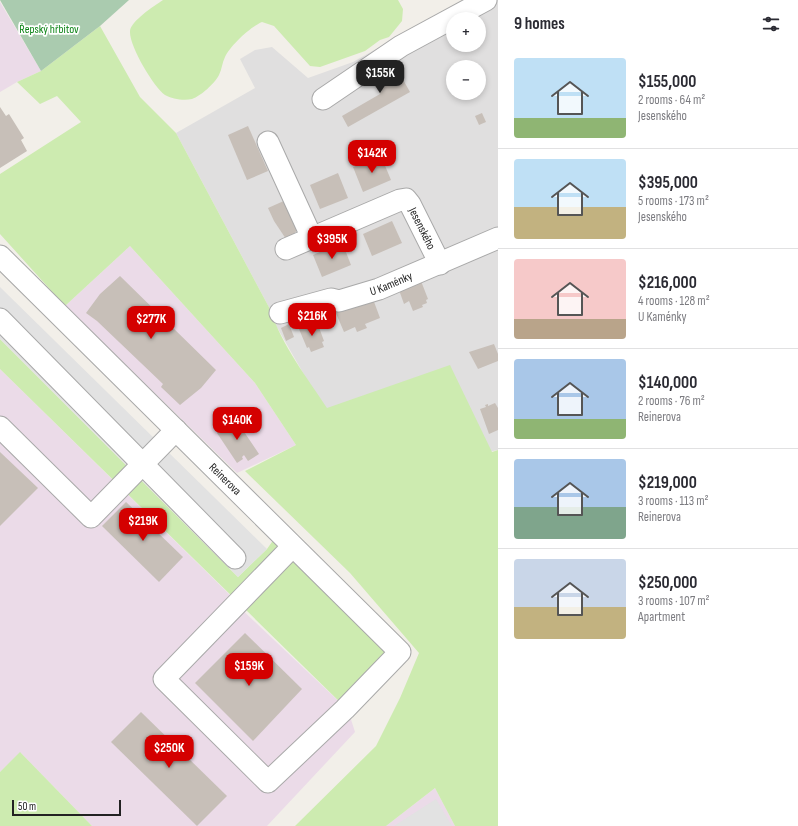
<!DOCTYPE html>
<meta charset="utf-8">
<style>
body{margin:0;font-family:"Sofia Sans Condensed",sans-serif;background:#f2f2f3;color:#2b2b33;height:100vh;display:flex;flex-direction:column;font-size:15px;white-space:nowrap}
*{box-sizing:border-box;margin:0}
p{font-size:13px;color:#7c7c81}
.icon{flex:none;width:22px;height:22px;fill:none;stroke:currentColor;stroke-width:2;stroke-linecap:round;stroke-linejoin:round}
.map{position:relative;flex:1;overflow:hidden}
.details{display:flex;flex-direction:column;background:#fff;width:300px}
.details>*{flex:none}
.buttons{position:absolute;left:446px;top:12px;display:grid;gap:8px}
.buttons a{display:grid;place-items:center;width:40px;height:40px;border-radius:50%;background:#fff;box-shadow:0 2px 6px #0003;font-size:20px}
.scale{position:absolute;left:12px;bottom:10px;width:109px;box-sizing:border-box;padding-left:4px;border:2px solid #222;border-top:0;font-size:11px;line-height:14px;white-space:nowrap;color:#222;-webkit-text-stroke:3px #fff;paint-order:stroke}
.price{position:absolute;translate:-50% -34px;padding:0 9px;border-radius:8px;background:#d40000;color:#fff;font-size:13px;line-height:26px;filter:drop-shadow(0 1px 2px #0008)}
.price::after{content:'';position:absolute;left:50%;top:24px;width:12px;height:9px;margin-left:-6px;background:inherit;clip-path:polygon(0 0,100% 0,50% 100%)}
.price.selected{background:#222;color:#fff}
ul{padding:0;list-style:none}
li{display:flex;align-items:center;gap:12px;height:100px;padding:0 16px}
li+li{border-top:1px solid #e1e1e2}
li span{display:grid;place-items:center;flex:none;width:112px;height:80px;border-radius:4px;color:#555}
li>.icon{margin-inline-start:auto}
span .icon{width:48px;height:48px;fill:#fffc;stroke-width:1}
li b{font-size:17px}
h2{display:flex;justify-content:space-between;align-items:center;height:48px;padding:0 16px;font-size:17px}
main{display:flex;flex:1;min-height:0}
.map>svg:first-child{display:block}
</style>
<main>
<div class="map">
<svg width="498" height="826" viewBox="0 0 498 826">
<rect width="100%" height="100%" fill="#f2efe9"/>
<path fill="#e0dfdf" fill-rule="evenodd" d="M463 0H498V450L363 478 274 322 271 311 176 133 255 88 240 59 255 50 272 47 308 78 353 62ZM453 19H479V45H453ZM453 67H479V93H453Z"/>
<g fill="#ebdbe8">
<path d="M0 2 41 71 17 82 0 92Z"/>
<path d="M130 246 255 383 296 445 237 473 65 306Z"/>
<path d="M0 369 229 594 236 604 348 710 355 732 267 826H92L21 753 0 772Z"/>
<path d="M435 788 455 826H386Z"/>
</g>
<g fill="#cdebb0">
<path d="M163 0H398L403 9 402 21 389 37 380 40 365 51 320 67 310 66 274 26 262 22C250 27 230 46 225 57 222 63 222 69 219 75 215 83 201 96 192 99 184 101 172 99 165 95 154 87 129 46 130 31 131 21 154 6 163 0Z"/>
<path d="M100 26 140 97 176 133 271 311C281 344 308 379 327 408L450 365 492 452 498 450V826H455L435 788 386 826H295L376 746 400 698 419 653 350 573 245 471 296 445 255 383 130 246 65 306 0 234V174L81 122 57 96 40 104 17 82 41 71Z"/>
<path d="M0 339 238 577 267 549 274 539 398 662 348 710 0 369Z"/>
<path d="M20 752 92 826H0V772Z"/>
</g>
<path fill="#aacbaf" d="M0 0H129L100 26 41 71Z"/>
<g fill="#e2e2e2">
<path d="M0 287 267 549 238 577 0 339Z"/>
<path d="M436 799 452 826H394Z"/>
</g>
<g fill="#c7bfb8">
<path d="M393 62 410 92 348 127 342 116 380 94 370 76Z"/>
<path d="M0 107 6 116 9 114 24 138 21 140 27 151 0 168Z"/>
<path d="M482 113 486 122 479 125 475 116Z"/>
<path d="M248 126 268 171 247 180 228 135Z"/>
<path d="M381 156 391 180 363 192 353 167Z"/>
<path d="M338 173 348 198 320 209 310 185Z"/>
<path d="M286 200 297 230 294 234 286 239 274 221 268 208Z"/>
<path d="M392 221 402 243 372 256 363 234Z"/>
<path d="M342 242 351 265 322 277 313 255Z"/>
<path d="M120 276 216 370 201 388 180 405 161 387 163 384 97 321 86 313 100 294Z"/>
<path d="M421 281 428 299 426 300 427 303 422 305 423 307 413 311 409 301 404 304 399 290Z"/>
<path d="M373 299 380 318 365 324 367 328 357 332 355 327 344 332 335 311Z"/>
<path d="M317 322 324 341 322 342 324 347 311 352 309 347 307 348 299 329Z"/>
<path d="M289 324 294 337 286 341 281 328Z"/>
<path d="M494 344 498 354V361L478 369 469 352Z"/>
<path d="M495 403 498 408V430L489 434 480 409 486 407 485 405 488 404V406Z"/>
<path d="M234 417 259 454 248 461 244 455 242 457 243 459 237 463 217 433 224 429 225 431 227 429 223 424Z"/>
<path d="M0 452 38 488 0 526Z"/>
<path d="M126 502 183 557 159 582 102 526Z"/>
<path d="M245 633 302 689 253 741 195 683Z"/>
<path d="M141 712 227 796 197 826 111 742Z"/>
</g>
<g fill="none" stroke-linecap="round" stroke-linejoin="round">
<defs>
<g id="minor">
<path d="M323 99 401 46 486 0"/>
<path d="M268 142 312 238"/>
<path id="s1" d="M286 249 400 200 406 199 410 204 440 264"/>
<path id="s2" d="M0 256 400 652 345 709 268 782 164 679 293 546"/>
<path id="s3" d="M280 313 331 299 339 301 379 289 498 238"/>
<path d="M0 319 235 558"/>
<path d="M0 427 91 517 176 430"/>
</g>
</defs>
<use href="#minor" stroke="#a9a9a9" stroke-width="23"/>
<use href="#minor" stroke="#fff" stroke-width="21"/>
</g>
<g text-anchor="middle" stroke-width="3.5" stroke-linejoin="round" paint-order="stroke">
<g font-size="12" fill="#0c8416" stroke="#fff">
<text x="49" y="33">Řepský hřbitov</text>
</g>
<g font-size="12" fill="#222" stroke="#fff">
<text dy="4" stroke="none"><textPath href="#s1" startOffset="164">Jesenského</textPath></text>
<text dy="4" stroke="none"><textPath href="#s3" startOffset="116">U Kaménky</textPath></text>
<text dy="4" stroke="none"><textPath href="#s2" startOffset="317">Reinerova</textPath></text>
</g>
</g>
</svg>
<div class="buttons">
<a>+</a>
<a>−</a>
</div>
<div class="scale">50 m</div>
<b class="price selected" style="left:380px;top:94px">$155K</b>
<b class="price" style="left:372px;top:174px">$142K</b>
<b class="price" style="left:332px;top:260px">$395K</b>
<b class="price" style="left:312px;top:337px">$216K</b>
<b class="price" style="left:151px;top:340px">$277K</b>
<b class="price" style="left:237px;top:441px">$140K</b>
<b class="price" style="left:143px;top:542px">$219K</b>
<b class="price" style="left:249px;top:687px">$159K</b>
<b class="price" style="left:169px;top:769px">$250K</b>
</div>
<section class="details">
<h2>9 homes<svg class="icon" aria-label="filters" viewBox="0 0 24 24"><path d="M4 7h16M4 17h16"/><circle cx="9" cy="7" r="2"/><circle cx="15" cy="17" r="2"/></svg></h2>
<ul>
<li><span style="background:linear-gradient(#bfe0f5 75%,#8fb573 0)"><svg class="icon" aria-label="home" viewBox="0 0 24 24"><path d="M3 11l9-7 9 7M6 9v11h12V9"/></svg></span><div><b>$155,000</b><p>2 rooms · 64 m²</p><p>Jesenského</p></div></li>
<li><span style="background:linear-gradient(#bfe0f5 60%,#c2b280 0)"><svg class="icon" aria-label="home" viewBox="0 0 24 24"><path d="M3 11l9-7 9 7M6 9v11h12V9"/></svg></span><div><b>$395,000</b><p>5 rooms · 173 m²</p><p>Jesenského</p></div></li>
<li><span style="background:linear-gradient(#f6c9c9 75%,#b9a48a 0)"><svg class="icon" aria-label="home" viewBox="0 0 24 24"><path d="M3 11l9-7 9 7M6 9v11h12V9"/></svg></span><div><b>$216,000</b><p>4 rooms · 128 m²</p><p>U Kaménky</p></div></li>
<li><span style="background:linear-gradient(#a9c7e8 75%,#8fb573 0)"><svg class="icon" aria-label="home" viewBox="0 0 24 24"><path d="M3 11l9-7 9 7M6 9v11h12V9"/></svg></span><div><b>$140,000</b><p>2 rooms · 76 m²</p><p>Reinerova</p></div></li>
<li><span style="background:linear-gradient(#a9c7e8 60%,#7fa58c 0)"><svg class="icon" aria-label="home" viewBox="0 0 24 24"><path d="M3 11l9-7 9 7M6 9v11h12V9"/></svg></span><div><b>$219,000</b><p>3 rooms · 113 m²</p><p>Reinerova</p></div></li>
<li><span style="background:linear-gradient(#c9d6e8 60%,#c2b280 0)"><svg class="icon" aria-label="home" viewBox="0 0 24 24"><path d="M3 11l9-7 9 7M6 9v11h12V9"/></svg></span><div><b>$250,000</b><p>3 rooms · 107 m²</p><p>Apartment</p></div></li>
</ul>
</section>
</main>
